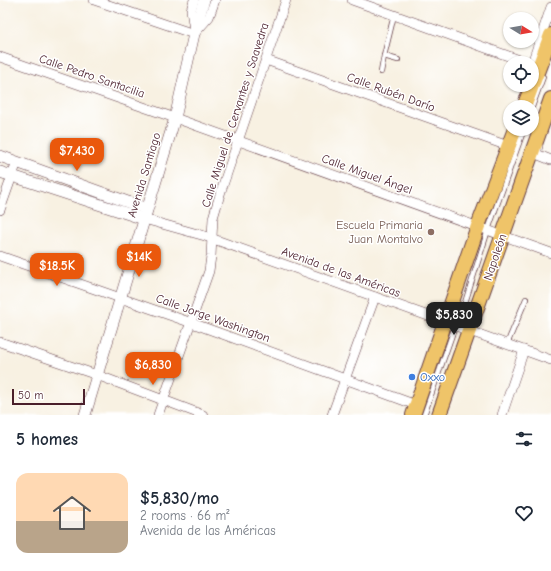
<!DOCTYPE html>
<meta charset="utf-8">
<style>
body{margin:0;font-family:"Comic Neue",sans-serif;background:#f6f6f7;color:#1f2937;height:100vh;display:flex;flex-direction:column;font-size:15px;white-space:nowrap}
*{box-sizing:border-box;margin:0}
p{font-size:13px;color:#747a83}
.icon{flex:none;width:22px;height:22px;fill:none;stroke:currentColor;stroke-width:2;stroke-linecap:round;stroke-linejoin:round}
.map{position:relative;height:415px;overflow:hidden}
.side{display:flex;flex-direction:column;background:#fff;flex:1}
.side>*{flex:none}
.needle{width:26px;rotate:101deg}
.fabs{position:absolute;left:503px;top:12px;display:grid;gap:8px}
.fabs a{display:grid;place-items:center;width:36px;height:36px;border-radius:50%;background:#fff;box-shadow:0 1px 3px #0004;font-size:20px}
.scale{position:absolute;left:12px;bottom:10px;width:73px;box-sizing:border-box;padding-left:4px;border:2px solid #4a1f2b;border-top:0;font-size:11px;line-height:14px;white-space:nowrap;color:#4a1f2b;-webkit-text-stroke:3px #fff;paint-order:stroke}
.price{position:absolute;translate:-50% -34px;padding:0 9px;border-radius:8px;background:#ea580c;color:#fff;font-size:13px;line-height:26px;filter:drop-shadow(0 1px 2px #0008)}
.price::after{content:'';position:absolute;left:50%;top:24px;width:12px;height:9px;margin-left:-6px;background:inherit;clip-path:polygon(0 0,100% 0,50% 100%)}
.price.active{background:#222;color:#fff}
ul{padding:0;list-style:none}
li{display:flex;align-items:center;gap:12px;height:100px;padding:0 16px}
li span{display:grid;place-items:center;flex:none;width:112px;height:80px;border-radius:12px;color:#555}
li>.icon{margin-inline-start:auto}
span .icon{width:48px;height:48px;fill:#fffc;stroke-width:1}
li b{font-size:17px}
h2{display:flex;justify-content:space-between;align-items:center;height:48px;padding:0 16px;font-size:17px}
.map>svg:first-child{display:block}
</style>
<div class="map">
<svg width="551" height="415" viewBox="0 0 551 415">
<rect width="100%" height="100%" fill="#fff"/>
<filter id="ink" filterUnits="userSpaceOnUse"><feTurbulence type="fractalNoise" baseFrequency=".025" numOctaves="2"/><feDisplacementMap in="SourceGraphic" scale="8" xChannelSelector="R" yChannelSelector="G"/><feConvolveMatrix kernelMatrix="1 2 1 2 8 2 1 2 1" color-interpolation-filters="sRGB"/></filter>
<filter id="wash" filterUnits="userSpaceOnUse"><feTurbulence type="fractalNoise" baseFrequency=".012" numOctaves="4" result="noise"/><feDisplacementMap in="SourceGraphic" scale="16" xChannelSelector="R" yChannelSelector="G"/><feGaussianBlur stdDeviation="0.9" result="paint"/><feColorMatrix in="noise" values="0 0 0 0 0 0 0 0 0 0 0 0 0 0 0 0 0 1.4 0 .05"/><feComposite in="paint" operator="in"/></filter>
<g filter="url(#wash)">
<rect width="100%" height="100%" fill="#f8f1e2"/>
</g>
<g filter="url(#ink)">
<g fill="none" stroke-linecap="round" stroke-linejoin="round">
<defs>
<g id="service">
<path d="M394 15 384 56 398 60"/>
<path d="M381 72 384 56"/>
<path d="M532 107 543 77"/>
<path d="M463 328V312"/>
<path d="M507 344 526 299"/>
<path d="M424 415 455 326 463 309 488 230 524 129"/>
</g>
<g id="minor">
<path d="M94 0 194 34"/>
<path d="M352 0 528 63"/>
<path d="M194 30 191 10 194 0"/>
<path d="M195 33 209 17 215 0"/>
<path d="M0 57 175 118 551 253"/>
<path d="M266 60 508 146"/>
<path d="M532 63 551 7"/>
<path d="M538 146 536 154 551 160"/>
<path d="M0 210 17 162"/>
<path d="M144 219 205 236 551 360"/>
<path d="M0 256 192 323 416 405"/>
<path d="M0 342 97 375 203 415"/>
<path d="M158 415 209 271 211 256 213 218 221 191 286 0"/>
<path d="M332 415 375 297"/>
<path d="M502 415 524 350"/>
</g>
<g id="tertiary">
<path d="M0 156 147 209"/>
<path d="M0 172 144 219"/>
<path d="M85 415 175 118 194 34 204 0"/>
</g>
<g id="primary">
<path d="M524 107 551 35"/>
<path d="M413 415 478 226 515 129"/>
<path d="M439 415 551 99"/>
</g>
</defs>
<use href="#service" stroke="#643e46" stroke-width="6"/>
<use href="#minor" stroke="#643e46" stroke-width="10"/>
<use href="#tertiary" stroke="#643e46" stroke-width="12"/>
<use href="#primary" stroke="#643e46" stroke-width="16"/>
<use href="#service" stroke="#fff" stroke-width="4.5"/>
<use href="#minor" stroke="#fff" stroke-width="9"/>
<use href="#tertiary" stroke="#fff" stroke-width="11"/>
<use href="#primary" stroke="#efc469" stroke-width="14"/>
</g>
</g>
<circle fill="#8d6e63" stroke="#fff" stroke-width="1.5" cx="431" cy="232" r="4"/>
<circle fill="#3f7fe0" stroke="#fff" stroke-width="1.5" cx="412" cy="377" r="4"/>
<g text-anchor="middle" stroke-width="3" stroke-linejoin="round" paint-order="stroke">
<g font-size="12" fill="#4a1f2b" stroke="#fff">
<text transform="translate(92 76) rotate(19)" y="4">Calle Pedro Santacilia</text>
<text transform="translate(391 92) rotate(20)" y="4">Calle Rubén Darío</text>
<text transform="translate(235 115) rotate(-72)" y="4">Calle Miguel de Cervantes y Saavedra</text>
<text transform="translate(367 174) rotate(20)" y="4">Calle Miguel Ángel</text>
<text transform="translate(144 175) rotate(-73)" y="4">Avenida Santiago</text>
<text transform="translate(495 257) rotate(-71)" y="4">Napoleón</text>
<text transform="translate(341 272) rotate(20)" y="4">Avenida de las Américas</text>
<text transform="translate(213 318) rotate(20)" y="4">Calle Jorge Washington</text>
</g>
<g font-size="12" fill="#785e54" stroke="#fff" text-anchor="end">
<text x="423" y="229">Escuela Primaria<tspan x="423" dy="14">Juan Montalvo</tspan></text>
</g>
<g font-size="12" fill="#366cbe" stroke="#fff" text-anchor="start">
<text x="420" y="381">Oxxo</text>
</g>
</g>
</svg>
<div class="fabs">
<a><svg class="needle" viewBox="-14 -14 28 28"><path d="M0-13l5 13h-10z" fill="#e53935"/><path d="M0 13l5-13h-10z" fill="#747a83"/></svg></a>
<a><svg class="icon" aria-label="locate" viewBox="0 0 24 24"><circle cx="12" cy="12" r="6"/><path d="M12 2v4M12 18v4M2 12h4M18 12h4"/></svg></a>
<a><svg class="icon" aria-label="layers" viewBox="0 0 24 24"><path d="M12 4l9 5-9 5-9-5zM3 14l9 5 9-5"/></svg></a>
</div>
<div class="scale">50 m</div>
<b class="price" style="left:77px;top:172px">$7,430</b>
<b class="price" style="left:139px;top:278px">$14K</b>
<b class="price" style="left:57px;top:287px">$18.5K</b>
<b class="price active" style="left:454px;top:336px">$5,830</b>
<b class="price" style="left:153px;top:386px">$6,830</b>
</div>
<section class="side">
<h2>5 homes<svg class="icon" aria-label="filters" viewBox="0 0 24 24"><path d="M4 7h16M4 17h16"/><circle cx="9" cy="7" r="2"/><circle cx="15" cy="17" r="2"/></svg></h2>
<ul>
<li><span style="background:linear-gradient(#ffd9b3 60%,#b9a48a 0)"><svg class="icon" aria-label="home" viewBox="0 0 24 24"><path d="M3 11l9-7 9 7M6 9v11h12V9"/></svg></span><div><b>$5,830/mo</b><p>2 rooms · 66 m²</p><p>Avenida de las Américas</p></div><svg class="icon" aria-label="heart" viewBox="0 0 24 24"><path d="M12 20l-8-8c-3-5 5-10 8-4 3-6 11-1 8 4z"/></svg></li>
</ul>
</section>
